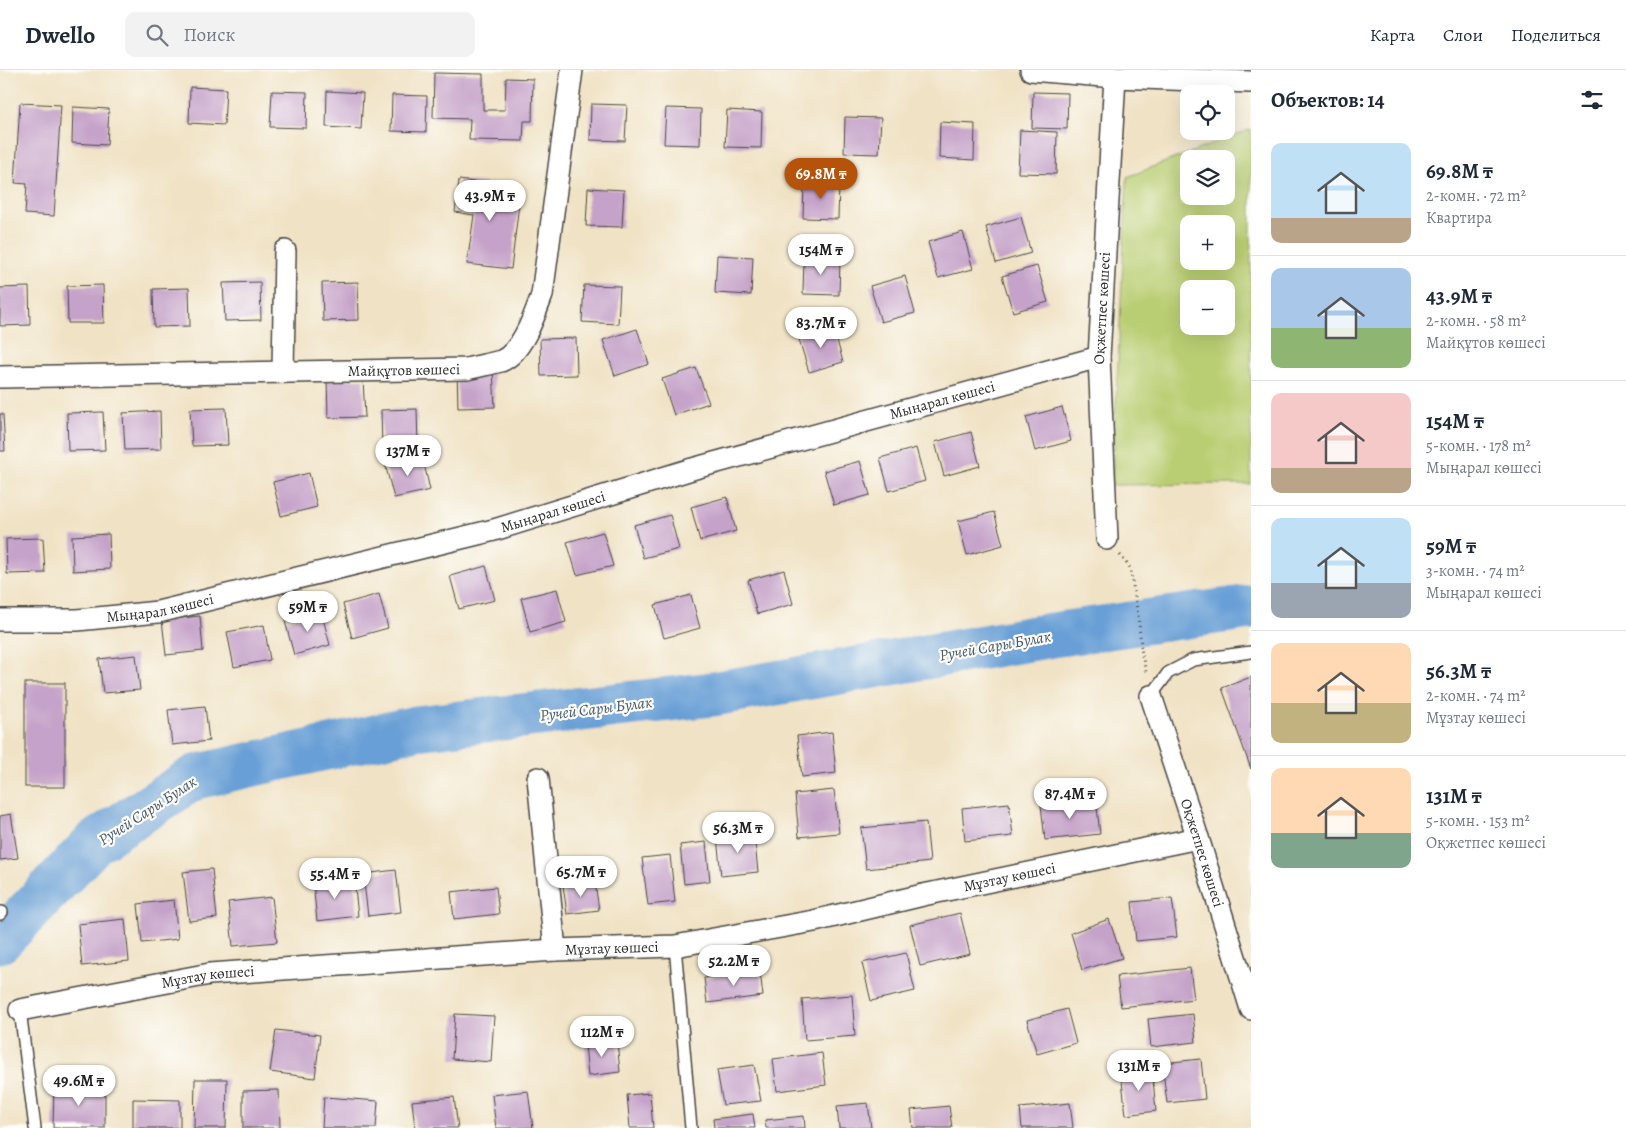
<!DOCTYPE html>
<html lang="ru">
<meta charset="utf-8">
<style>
body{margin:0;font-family:Alegreya,serif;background:#f2f2f3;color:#1f2937;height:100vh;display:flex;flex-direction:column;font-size:19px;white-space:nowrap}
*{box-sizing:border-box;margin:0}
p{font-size:16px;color:#747a83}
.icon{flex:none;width:28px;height:28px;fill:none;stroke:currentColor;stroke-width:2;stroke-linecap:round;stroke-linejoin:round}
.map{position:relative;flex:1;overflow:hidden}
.side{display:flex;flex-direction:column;background:#fff;width:375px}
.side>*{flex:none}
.fabs{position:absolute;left:1180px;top:15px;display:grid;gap:10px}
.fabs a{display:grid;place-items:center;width:55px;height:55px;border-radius:10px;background:#fff;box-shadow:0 5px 20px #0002;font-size:25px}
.price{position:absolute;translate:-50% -42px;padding:0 11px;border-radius:18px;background:#fff;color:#222;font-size:16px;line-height:32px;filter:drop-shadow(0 1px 2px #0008)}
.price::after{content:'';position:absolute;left:50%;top:30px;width:15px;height:11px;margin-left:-8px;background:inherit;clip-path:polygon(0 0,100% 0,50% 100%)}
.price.selected{background:#b45309;color:#fff}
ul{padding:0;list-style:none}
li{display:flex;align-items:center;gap:15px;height:125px;padding:0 20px}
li+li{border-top:1px solid #e0e1e3}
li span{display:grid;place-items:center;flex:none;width:140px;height:100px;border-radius:10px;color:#555}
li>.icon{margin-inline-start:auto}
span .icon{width:60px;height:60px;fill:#fffc;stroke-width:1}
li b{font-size:21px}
h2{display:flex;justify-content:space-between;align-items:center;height:60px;padding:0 20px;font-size:21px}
header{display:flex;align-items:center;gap:30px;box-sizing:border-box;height:70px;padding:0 25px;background:#fff;border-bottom:1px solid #e0e1e3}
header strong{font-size:24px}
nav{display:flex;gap:28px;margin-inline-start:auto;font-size:18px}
.search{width:350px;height:45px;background:#f2f2f3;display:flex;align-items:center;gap:12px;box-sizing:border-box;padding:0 18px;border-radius:10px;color:#747a83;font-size:19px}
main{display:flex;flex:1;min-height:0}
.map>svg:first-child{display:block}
</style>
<header>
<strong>Dwello</strong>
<div class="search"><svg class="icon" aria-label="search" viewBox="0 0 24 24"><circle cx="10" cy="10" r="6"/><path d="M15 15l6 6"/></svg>Поиск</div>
<nav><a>Карта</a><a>Слои</a><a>Поделиться</a></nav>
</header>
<main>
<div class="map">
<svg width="1251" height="1058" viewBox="0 0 1251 1058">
<rect width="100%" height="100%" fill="#fdfcf7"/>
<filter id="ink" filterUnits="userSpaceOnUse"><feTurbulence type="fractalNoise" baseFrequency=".02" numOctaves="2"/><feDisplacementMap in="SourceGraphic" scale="10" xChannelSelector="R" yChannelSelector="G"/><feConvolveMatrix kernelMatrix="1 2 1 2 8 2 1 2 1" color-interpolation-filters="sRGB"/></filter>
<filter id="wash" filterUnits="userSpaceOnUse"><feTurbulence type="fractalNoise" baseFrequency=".0096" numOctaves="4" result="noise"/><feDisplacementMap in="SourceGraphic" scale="20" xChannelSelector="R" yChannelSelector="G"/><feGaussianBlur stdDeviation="1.12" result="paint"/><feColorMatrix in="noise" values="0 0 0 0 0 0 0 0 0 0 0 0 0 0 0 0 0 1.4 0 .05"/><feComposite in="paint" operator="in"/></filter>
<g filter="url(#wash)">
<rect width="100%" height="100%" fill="#f0e2c4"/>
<path fill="#b9ce72" stroke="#727c4e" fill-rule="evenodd" d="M1251 59V414L1112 415 1127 107ZM1189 89H1226V126H1189ZM1189 154H1226V191H1189ZM1189 219H1226V256H1189Z"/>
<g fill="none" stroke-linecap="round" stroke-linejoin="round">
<path stroke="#689fd6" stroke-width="45" d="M0 871 95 772 195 707 416 658 713 624 1052 565 1251 537"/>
</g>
<g id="blocks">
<g fill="#c5a2c9">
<path d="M434 3 483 4V40H505L506 8 533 9 532 51H524L523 71 469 70 470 49 433 48Z"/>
<path d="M190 17 226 19 224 55 189 53Z"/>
<path d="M272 21 307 22 306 58 270 57Z"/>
<path d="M327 21 363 23 361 59 326 57Z"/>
<path d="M1033 22 1068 23 1067 59 1032 58Z"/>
<path d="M392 25 427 26 426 62 391 61Z"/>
<path d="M20 33 61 35 54 146 25 144 27 114 15 113Z"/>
<path d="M591 34 627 35 625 71 590 70Z"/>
<path d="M73 37 109 39 107 75 72 73Z"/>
<path d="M666 38 701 39 700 75 664 74Z"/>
<path d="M727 40 762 42 761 78 725 77Z"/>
<path d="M845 47 881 48 879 84 844 83Z"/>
<path d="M940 52 975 54 974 90 939 88Z"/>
<path d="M1020 60 1057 62 1056 104 1018 103Z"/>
<path d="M459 110 521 118 511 199 467 194 474 145 455 142Z"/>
<path d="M804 112 839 113 838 149 803 148Z"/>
<path d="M588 118 624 120 622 157 586 156Z"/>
<path d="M1021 147 1031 183 996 193 986 157Z"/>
<path d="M963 162 973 199 938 208 928 172Z"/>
<path d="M717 185 753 187 751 225 715 223Z"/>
<path d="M804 186 840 188 839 225 803 224Z"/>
<path d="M1037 196 1048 232 1013 242 1002 206Z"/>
<path d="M905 206 915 243 881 252 870 216Z"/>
<path d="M260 212 261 250 225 251 223 213Z"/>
<path d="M358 212 359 250 323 251 322 213Z"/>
<path d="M103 215 104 253H68L67 216Z"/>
<path d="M584 215 620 216 618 254 582 252Z"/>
<path d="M29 217 30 255 0 256V218Z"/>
<path d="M189 218 190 256 154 257 153 219Z"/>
<path d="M833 256 843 292 809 302 798 266Z"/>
<path d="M637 259 649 294 615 306 603 270Z"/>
<path d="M576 268 577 305 541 306 540 269Z"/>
<path d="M696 298 709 333 674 345 662 309Z"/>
<path d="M493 299 495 337 458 338 457 300Z"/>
<path d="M363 309 365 347 328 348 327 310Z"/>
<path d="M1062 337 1071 371 1035 381 1026 347Z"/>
<path d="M226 338 228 375 192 376 190 339Z"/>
<path d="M417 339 418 377 382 378 381 340Z"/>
<path d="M160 341 161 379 125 380 123 343Z"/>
<path d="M103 342 105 380 68 381 67 343Z"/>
<path d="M0 344H3L5 381H0Z"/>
<path d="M971 362 980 396 944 406 935 372Z"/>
<path d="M916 378 925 411 889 421 880 388Z"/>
<path d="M422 385 430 420 394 428 385 394Z"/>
<path d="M860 391 870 425 834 435 824 401Z"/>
<path d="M309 403 317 437 281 446 273 412Z"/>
<path d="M727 427 736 461 700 471 691 437Z"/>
<path d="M994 442 1003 475 967 485 958 451Z"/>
<path d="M670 445 679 479 643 488 634 455Z"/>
<path d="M603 462 613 496 577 505 567 472Z"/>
<path d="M109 464 110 499 73 501 72 466Z"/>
<path d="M43 468 45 503 7 504 6 469Z"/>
<path d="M486 496 495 530 459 539 450 506Z"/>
<path d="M784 500 793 534 757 544 748 510Z"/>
<path d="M557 519 566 552 530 562 521 528Z"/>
<path d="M379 524 388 558 352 568 343 534Z"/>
<path d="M691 525 700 558 664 568 655 535Z"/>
<path d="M321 541 330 575 294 585 285 551Z"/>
<path d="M200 546 203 581 166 585 162 550Z"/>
<path d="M264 555 270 590 234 597 227 562Z"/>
<path d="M136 585 140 620 103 623 99 589Z"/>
<path d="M1251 607V699L1222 618Z"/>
<rect x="25" y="613" width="40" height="104"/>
<path d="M205 636 209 671 172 675 168 640Z"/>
<path d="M832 662 836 703 802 707 797 666Z"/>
<path d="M834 720 839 763 799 767 795 724Z"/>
<path d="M1096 729 1100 764 1045 770 1041 735Z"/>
<path d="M1009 733 1013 766 965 771 962 738Z"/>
<path d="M11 744 18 788 0 790V746Z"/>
<path d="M926 752 930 792 866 799 861 758Z"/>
<path d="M754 763 758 802 721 806 717 767Z"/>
<path d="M706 772 710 811 684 814 680 775Z"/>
<path d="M670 785 675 832 648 835 642 788Z"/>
<path d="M212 799 217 848 189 851 183 802Z"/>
<path d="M396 800 401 842 368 846 363 804Z"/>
<path d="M354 809 358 846 317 851 313 813Z"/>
<path d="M595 812 599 840 567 844 563 815Z"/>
<path d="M496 817 499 844 454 849 451 822Z"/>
<path d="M272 827 277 872 233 876 228 832Z"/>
<path d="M1172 828 1177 867 1136 871 1132 832Z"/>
<path d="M174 830 178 869 142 873 138 834Z"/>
<path d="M960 843 970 884 920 896 910 855Z"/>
<path d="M125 849 129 891 82 896 78 854Z"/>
<path d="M1109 849 1122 888 1082 900 1071 863Z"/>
<path d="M906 883 915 921 871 931 862 893Z"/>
<path d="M1190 898 1194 929 1121 937 1117 906Z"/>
<path d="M760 901 763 926 707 933 704 908Z"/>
<path d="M852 925 855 966 805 970 802 929Z"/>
<path d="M1067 939 1076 973 1037 984 1027 950Z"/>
<path d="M455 944 494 946 491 992 452 989Z"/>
<path d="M1193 944 1196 972 1151 977 1148 949Z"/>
<path d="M276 960 320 965 315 1008 270 1002Z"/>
<path d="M617 971 620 1002 588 1006 585 974Z"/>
<path d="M822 983 826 1015 777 1021 773 989Z"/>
<path d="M1201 989 1205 1029 1167 1033 1162 993Z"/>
<path d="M754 995 761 1031 723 1035 717 1000Z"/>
<path d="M1152 999 1156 1041 1126 1045 1121 1003Z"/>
<path d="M195 1009H227L226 1058H194Z"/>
<path d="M54 1016H105V1058H53Z"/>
<path d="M279 1020 280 1058H243V1021Z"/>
<path d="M528 1021 533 1058H496L492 1025Z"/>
<path d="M650 1023 653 1058H630L627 1025Z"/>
<path d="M324 1027 378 1031 376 1058H322Z"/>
<path d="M454 1027 458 1058H415L412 1031Z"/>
<path d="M133 1029 180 1030V1058H133Z"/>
<path d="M868 1033 871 1058H839L837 1036Z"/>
<path d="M1070 1033 1073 1058H1022L1020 1038Z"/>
<path d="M949 1036 952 1058H913L911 1040Z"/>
<path d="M753 1044 755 1058H714L713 1049Z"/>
<path d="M804 1046 805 1058H766L765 1050Z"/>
</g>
</g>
</g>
<g filter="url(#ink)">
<use href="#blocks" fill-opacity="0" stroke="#494642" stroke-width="1"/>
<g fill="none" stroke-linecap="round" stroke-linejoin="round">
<defs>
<g id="service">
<path d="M1151 626 1168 603 1193 590 1251 582"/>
<path d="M0 844 2 842"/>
<path d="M675 876 691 1058"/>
<path d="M20 940 35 1058"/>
</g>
<g id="minor">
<path d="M1031 0 1115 7 1251 12"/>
<path d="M283 302 285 181"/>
<path id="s1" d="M0 307 467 299C478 296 490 294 501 291 522 283 535 244 542 225L572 0"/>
<path id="s2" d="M1107 469 1099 287 1115 7"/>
<path id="s3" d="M0 550H77L158 542 494 460 692 399 1099 287"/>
<path id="s4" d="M1151 626 1198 768 1251 939"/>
<path d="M538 708 555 880"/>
<path id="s5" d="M20 940 210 904 555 880 675 876 814 851 923 825 1198 768"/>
</g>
</defs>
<use href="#service" stroke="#494642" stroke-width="14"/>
<use href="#minor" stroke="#494642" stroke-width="24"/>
<path stroke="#494642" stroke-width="3" stroke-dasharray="1 4" stroke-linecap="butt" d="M1120 485 1130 498 1138 545 1142 585 1146 602"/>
<use href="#service" stroke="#fff" stroke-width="11"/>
<use href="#minor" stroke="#fff" stroke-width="21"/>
</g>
</g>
<g text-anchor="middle" stroke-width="4.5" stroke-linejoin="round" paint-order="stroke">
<g font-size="15" fill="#2b2b2b" stroke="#fdfcf7">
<text dy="5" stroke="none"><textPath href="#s2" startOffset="231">Оқжетпес көшесі</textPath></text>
<text dy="5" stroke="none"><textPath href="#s1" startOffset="404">Майқұтов көшесі</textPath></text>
<text dy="5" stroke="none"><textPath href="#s3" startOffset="971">Мыңарал көшесі</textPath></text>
<text dy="5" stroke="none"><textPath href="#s3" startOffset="566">Мыңарал көшесі</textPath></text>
<text dy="5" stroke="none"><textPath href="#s3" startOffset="161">Мыңарал көшесі</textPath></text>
<text dy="5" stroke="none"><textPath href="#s4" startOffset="165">Оқжетпес көшесі</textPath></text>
<text dy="5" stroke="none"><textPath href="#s5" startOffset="1001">Мұзтау көшесі</textPath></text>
<text dy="5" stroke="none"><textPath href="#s5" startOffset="596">Мұзтау көшесі</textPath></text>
<text dy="5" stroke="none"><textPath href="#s5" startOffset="191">Мұзтау көшесі</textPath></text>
</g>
<g font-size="16" font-style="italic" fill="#43596f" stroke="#fdfcf7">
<text transform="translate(995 575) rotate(-10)" y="6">Ручей Сары Булак</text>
<text transform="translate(596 638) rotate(-7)" y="6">Ручей Сары Булак</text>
<text transform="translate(147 740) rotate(-33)" y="6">Ручей Сары Булак</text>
</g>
</g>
</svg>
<div class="fabs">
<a><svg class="icon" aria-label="locate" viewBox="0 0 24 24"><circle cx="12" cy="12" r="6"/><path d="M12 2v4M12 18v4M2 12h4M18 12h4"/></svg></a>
<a><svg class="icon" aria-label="layers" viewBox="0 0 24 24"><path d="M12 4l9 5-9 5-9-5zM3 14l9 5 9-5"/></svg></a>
<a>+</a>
<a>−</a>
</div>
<b class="price selected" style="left:821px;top:130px">69.8M ₸</b>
<b class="price" style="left:490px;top:152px">43.9M ₸</b>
<b class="price" style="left:821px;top:206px">154M ₸</b>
<b class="price" style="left:821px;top:279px">83.7M ₸</b>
<b class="price" style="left:408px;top:407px">137M ₸</b>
<b class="price" style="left:308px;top:563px">59M ₸</b>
<b class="price" style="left:1070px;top:750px">87.4M ₸</b>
<b class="price" style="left:738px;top:784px">56.3M ₸</b>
<b class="price" style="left:581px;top:828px">65.7M ₸</b>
<b class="price" style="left:335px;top:830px">55.4M ₸</b>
<b class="price" style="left:734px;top:917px">52.2M ₸</b>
<b class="price" style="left:602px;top:988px">112M ₸</b>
<b class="price" style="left:1139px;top:1022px">131M ₸</b>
<b class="price" style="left:79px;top:1037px">49.6M ₸</b>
</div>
<section class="side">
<h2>Объектов: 14<svg class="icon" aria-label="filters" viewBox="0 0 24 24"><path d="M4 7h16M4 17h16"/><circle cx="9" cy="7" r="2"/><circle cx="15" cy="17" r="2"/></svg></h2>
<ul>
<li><span style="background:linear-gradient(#bfe0f5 75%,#b9a48a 0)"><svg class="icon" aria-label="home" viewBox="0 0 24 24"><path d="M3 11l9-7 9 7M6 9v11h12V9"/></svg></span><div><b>69.8M ₸</b><p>2-комн. · 72 m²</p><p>Квартира</p></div></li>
<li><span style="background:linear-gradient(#a9c7e8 60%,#8fb573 0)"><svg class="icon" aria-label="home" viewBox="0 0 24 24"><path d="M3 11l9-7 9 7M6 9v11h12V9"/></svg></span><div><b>43.9M ₸</b><p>2-комн. · 58 m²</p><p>Майқұтов көшесі</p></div></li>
<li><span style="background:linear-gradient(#f6c9c9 75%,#b9a48a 0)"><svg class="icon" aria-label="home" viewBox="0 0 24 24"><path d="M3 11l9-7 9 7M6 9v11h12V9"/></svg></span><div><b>154M ₸</b><p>5-комн. · 178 m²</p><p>Мыңарал көшесі</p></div></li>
<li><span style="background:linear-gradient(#bfe0f5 65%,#9aa5b1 0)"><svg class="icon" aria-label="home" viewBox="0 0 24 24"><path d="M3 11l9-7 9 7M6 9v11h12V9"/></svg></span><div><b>59M ₸</b><p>3-комн. · 74 m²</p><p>Мыңарал көшесі</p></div></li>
<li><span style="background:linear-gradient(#ffd9b3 60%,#c2b280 0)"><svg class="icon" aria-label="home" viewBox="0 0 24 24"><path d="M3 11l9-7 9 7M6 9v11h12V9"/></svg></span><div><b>56.3M ₸</b><p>2-комн. · 74 m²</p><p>Мұзтау көшесі</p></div></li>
<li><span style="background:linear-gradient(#ffd9b3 65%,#7fa58c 0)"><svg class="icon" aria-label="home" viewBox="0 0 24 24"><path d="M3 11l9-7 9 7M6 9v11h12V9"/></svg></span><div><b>131M ₸</b><p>5-комн. · 153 m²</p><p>Оқжетпес көшесі</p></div></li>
</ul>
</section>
</main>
